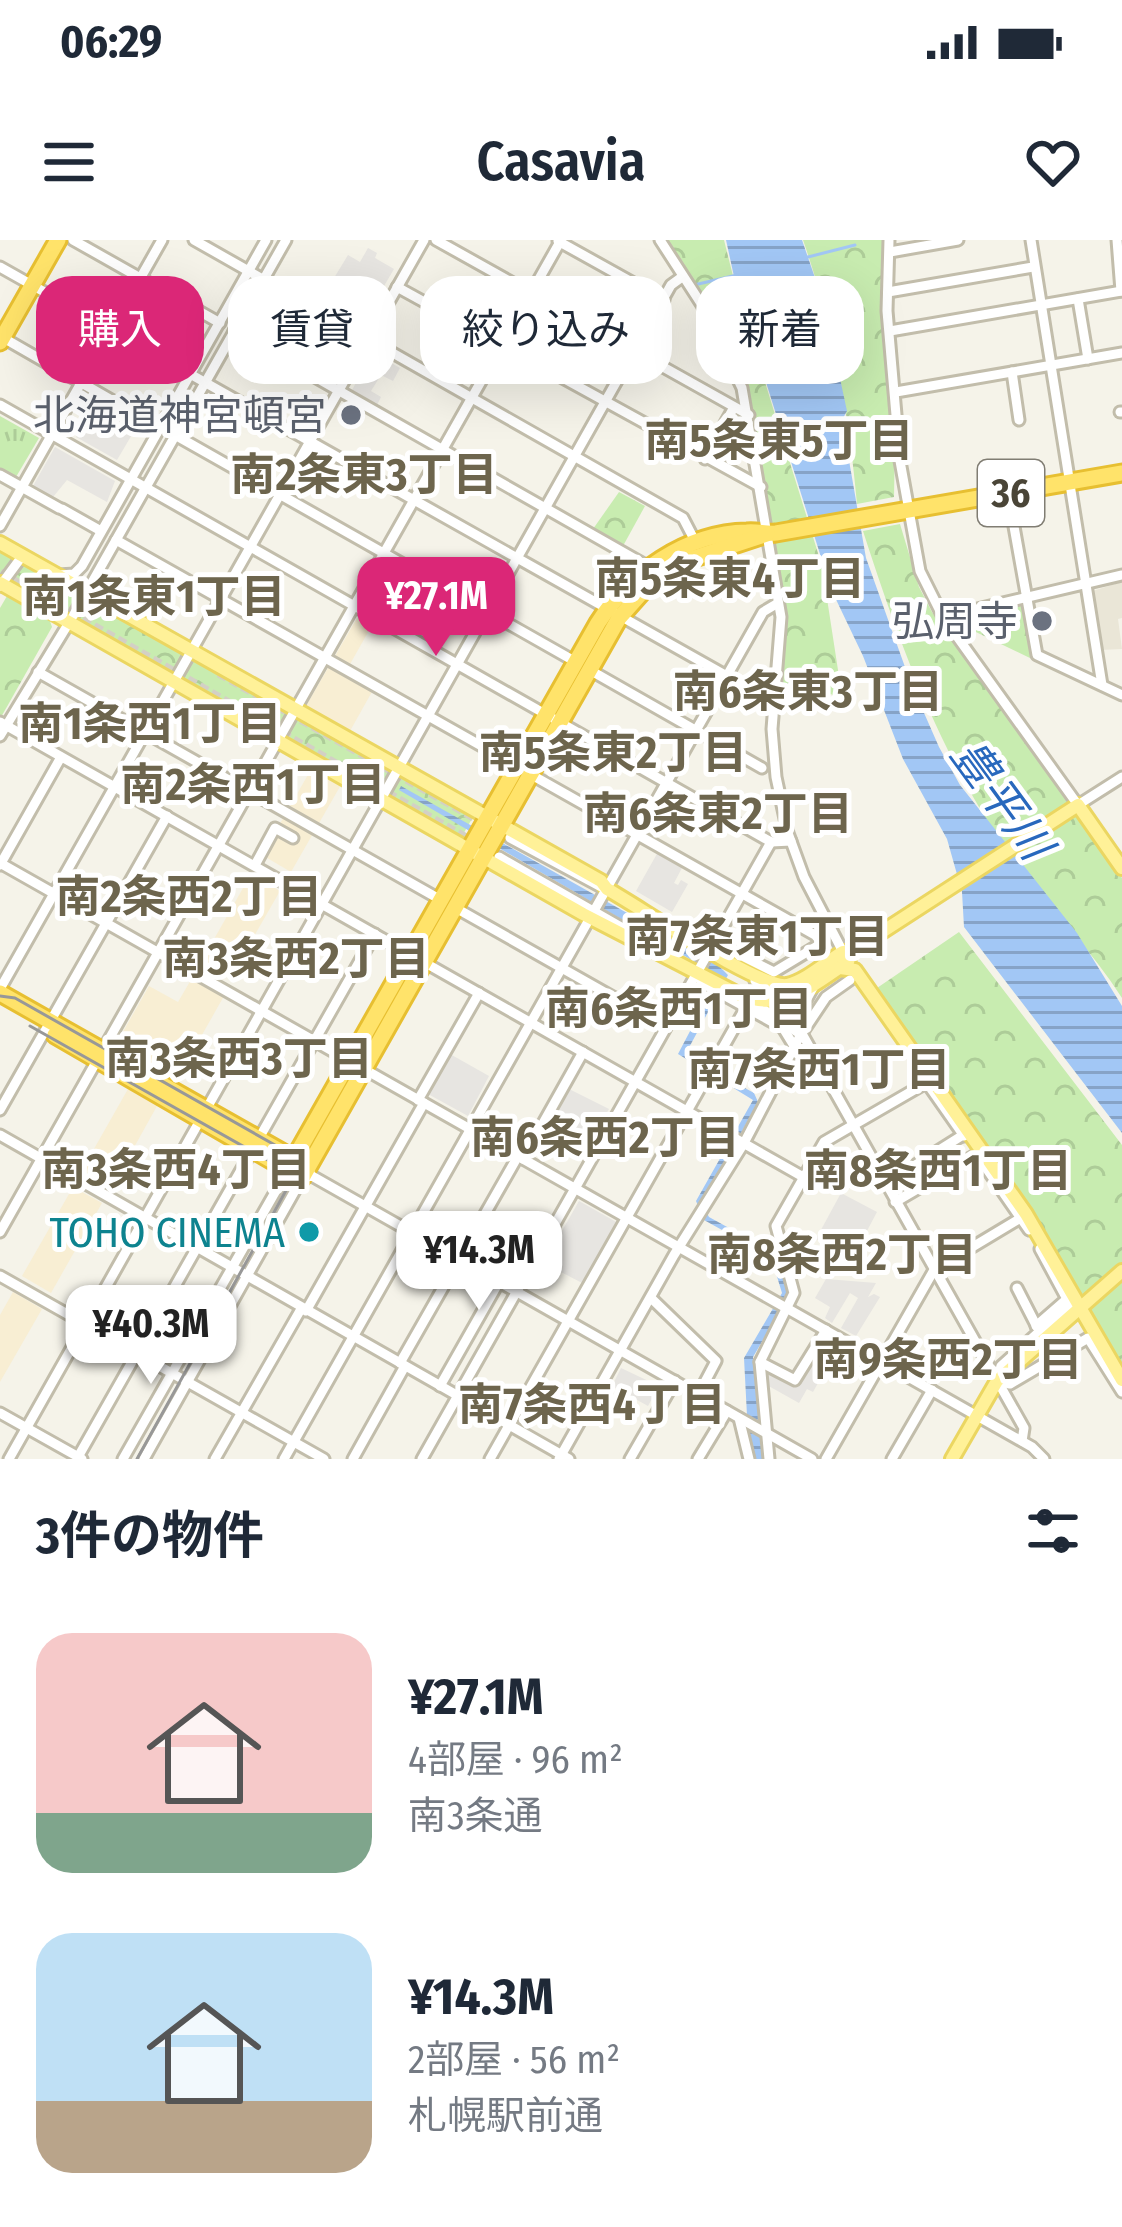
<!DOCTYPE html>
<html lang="ja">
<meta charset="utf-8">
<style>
body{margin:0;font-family:"Fira Sans Condensed","Noto Sans JP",sans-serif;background:#f6f6f7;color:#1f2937;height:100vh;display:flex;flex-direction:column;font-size:45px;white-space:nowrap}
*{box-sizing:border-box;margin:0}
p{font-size:39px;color:#747a83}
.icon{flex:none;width:66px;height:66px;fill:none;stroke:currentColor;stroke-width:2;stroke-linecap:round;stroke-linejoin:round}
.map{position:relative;height:1219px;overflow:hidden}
.panel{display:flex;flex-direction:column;background:#fff;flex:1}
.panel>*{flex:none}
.banner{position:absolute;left:36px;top:36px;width:1050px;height:108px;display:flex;gap:24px}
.price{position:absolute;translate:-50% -102px;padding:0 27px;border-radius:24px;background:#fff;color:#222;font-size:39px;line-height:78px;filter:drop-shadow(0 3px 6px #0008)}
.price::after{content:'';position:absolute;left:50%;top:72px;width:36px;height:27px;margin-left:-18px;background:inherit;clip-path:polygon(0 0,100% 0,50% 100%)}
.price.current{background:#db2777;color:#fff}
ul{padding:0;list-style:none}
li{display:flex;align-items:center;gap:36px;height:300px;padding:0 36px}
li span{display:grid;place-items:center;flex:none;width:336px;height:240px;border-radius:36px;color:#555}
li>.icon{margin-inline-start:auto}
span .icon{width:144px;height:144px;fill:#fffc;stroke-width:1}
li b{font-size:51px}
h2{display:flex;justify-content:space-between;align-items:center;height:144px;padding:0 36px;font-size:51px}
.pill{padding:0 42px;border-radius:36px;background:#fff;box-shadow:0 12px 48px #0002;font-size:42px;line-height:108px}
.pill.current{background:#db2777;color:#fff}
.status{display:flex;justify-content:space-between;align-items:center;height:84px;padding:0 60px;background:#fff;direction:ltr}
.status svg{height:33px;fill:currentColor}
header{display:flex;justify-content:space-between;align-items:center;height:156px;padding:0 36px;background:#fff;font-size:54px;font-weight:600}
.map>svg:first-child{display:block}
</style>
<div class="status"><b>06:29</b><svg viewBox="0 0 49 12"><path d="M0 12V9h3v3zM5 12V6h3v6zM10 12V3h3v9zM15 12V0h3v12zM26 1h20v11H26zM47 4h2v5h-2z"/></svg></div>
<header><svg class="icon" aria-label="menu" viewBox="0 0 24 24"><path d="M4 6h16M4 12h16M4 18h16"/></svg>Casavia<svg class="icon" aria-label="heart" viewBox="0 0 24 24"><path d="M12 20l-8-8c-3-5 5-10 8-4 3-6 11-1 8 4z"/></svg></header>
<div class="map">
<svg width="1122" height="1219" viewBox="0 0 1122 1219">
<defs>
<pattern id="grass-tufts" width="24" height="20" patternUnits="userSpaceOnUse" patternTransform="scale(3)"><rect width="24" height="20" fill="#c8ecb0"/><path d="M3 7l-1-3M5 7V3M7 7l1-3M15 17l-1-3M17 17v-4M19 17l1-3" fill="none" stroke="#adcc98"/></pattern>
<pattern id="park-crowns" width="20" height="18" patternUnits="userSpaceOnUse" patternTransform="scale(3)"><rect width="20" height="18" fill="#c8ecb0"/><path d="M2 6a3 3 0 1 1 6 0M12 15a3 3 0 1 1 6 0" fill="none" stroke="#adcc98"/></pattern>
<pattern id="water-rules" width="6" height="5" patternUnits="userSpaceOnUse" patternTransform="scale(3)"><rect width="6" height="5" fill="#a2c7f5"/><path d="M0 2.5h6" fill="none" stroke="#86a3c7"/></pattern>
</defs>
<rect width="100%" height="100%" fill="#f5f3e9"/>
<path fill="#eae6d7" d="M1122 342V378L1118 379 1122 409 1100 410 1089 352Z"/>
<g fill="#f8eed3">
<path d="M357 378 371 387 345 433 373 450 350 491 306 466Z"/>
<path d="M313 526 342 543 291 632 262 615Z"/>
<path d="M251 634 280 651 230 738 201 722Z"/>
<path d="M192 738 224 756 177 839 116 804 149 746 178 762Z"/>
<path d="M128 849 157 866 112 947 82 930Z"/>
<path d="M73 947 102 963 51 1053 22 1036Z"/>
<path d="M13 1052 42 1069 0 1142V1075Z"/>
</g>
<path fill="url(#grass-tufts)" d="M0 176 39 198 16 237 0 228Z"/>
<g fill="url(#park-crowns)">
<path d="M666 0H724L737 52 822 326 842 456 816 452 779 460 787 377 747 153 730 107 707 63Z"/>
<path d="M803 0H884L882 67 895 202 894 257 857 264C849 173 833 86 803 0Z"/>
<path d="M619 252 645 266 623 306 593 289Z"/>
<path d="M900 284 919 347 932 372 1122 638V758C1090 708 1048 667 1013 619 942 520 900 406 863 291Z"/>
<path d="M0 307 474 575 461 598 0 338Z"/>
<path d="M7 356 50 381 52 387 0 479V368Z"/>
<path d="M1022 365 1032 419 955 382 956 380Z"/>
<path d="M959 692 1122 905V1127L1033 976 877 748Z"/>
</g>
<g fill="#e7e5e1">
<path d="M368 8 377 13 375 18 394 29 384 46 367 37 361 47 353 43 348 53 331 43 348 15 360 22Z"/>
<path d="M326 86 351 104 328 139 303 125Z"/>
<path d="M376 114 400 128 393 141 381 135 371 151 381 157 376 167 351 152 371 115Z"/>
<path d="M98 158 140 181 117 220 76 197Z"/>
<path d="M55 207 115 241 107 262 67 240 53 257 33 246Z"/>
<path d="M658 612 683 626 674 643 678 645 681 640 688 644 672 672 636 651Z"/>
<path d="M450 814 489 836 468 876 428 854Z"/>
<path d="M569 849 609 869 590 902 551 880Z"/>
<path d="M841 953 877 972 852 1019 816 999Z"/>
<path d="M579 961 618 983 584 1044 561 1032 554 1043 538 1033Z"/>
<path d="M826 1039 876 1043 868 1057 874 1054 880 1057 856 1096 841 1088 858 1058 850 1053 832 1083 825 1078 830 1067 815 1058Z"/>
<path d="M824 1099 863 1122 858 1130 833 1116 813 1152 807 1149 799 1163 765 1144 764 1127 797 1146Z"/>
<path d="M621 1128 659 1146 648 1166 612 1146Z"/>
</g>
<g fill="url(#water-rules)">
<path d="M726 0H802L824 64 847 171 842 180 866 318 910 441 939 507 960 545 1077 693 1122 766V893L964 687 962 652 947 599 903 519 863 416 831 349 737 50Z"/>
<path d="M401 546 716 723 728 735 685 815 754 853 758 862 702 964 709 977 776 1014 790 1054 753 1117 763 1219H755L748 1195 744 1118 782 1053 771 1017 704 980 696 961 753 860 678 814 719 736 399 550Z"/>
</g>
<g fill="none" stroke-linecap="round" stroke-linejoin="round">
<g stroke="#a2c7f5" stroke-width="3">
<path d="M804 18 855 5"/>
<path d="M694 45 737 35"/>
</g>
<g stroke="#d3d0c5" stroke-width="9" stroke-dasharray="9 4.5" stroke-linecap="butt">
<path d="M0 333 473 602"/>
<path d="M219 433 486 584"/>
</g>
<defs>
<g id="minor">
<path d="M73 0 220 83"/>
<path d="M194 0 683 278 696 303"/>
<path d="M436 0 749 175"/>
<path d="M660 0 702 65 742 148 781 377 772 489 776 537 788 593 804 637 843 712"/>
<path d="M889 0 887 71 900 221 920 331 943 377 1078 565 1122 537"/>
<path d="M1031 0 1102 445"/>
<path d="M1117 0 1121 51"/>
<path d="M558 1 664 60"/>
<path d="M890 12 958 0"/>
<path d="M0 27 773 462"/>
<path d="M397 47 761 247"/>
<path d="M888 52 1033 27"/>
<path d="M1078 59 1088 119"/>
<path d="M234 91 649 327"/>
<path d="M890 91 1122 51"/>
<path d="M0 96 160 188"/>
<path d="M1012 132 1019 180"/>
<path d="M896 152 1122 113"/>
<path d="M0 165 771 602 791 601"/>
<path d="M1120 172H1122"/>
<path d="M175 195 576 422"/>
<path d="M705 219 733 169"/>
<path d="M0 235 59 268"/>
<path d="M1008 253 1037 415 1122 455"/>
<path d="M62 269 101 291"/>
<path d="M0 286 162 0"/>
<path d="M116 300 517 526"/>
<path d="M59 335 74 334 82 326 266 0"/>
<path d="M0 346 23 315"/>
<path d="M943 377 1122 335"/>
<path d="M588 429 762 528"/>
<path d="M38 432 441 660"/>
<path d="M0 482 805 938"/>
<path d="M0 496 73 376 286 0"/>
<path d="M530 534 815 695 822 703 774 732 714 702"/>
<path d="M510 598 605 649"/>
<path d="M499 617 647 702"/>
<path d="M0 623 1032 1207 1044 1219"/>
<path d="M0 625 61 517"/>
<path d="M255 625 275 588 293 598"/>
<path d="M454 667 666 787"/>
<path d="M696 732 702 743 783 788 794 806"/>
<path d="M755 741 776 754 787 767 1024 1188 1022 1201"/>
<path d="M0 749 424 0"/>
<path d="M751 761 797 792"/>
<path d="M801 790 804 764 815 744"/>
<path d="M915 826 964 896"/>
<path d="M418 860 479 753"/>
<path d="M0 870 167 576"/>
<path d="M0 895 569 1219"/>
<path d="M523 919 583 812"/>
<path d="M984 925 1029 990"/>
<path d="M885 944 963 895"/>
<path d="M895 962 977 914"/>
<path d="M0 992 561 0"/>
<path d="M0 1036 324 1219"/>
<path d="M1017 1048 1037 1087"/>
<path d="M651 1058 716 1121 698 1155"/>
<path d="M1070 1064 1001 1126 997 1141 1010 1144 1088 1098 1122 1152"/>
<path d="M306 1071 424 863"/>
<path d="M1036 1086 1067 1059 1040 1009"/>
<path d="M760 1122 795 1140 826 1090"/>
<path d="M400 1123 518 916"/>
<path d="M440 1146 499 1042"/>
<path d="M0 1173 82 1219"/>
<path d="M739 1178 749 1219"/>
<path d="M78 1217 375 694"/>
<path d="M9 1219 671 45 682 37"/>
<path d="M123 1219 294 919 310 931"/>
<path d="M144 1219 302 938 312 936 812 1219"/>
<path d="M215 1219 301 1069"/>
<path d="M284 1219 763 372 778 363"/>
<path d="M353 1219 405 1126"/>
<path d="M422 1219 771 602"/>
<path d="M490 1219 746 767"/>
<path d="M559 1219 674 1015 744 903 800 796 826 757 850 740"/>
<path d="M630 1219 675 1141"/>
<path d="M698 1219 727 1171"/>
<path d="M769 1219 760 1122 794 1053 776 986 824 902 926 843"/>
<path d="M826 1219 934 1030 1019 979"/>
<path d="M892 1219 932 1150"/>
</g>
<g id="major">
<path d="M0 303 601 641 607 649C638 666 760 749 787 745 806 741 826 722 843 712H851L1078 565 1122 628"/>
<path d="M0 343 583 674 742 756C785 772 814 744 848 722L851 712"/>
<path d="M840 728 855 730 1026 974 1122 1140"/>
<path d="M952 1219 997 1141 1122 1031"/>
</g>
<g id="highway">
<path d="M0 102 58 0"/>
<path d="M0 753 294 919 598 383C630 333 686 293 747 292 757 291 766 294 776 293L1122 233"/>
<path d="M55 795 302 938 619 378 643 351 679 323 767 294"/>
</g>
</defs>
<use href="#minor" stroke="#c2bdab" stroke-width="15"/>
<use href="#major" stroke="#ebd661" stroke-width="18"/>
<use href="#highway" stroke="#e7bf31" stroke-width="21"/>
<use href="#minor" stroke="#fff" stroke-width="9"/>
<use href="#major" stroke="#fff198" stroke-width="12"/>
<use href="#highway" stroke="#ffe36a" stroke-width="15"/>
<g stroke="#989898" stroke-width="3">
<path d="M0 756 15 758 282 909 294 919V936L137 1219"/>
<path d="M30 786 280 927 287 934 288 943"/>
</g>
</g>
<g fill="#6b7280" stroke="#fff" stroke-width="4.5">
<circle cx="351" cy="175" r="12"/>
<circle cx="1042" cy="381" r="12"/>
</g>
<circle fill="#0f9aa8" stroke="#fff" stroke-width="4.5" cx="309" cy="992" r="12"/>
<g text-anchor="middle" stroke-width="10" stroke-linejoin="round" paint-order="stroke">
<rect fill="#fff" stroke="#807d73" stroke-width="3" x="978" y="220" width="66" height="66" rx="9"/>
<g font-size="39" font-weight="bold" fill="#4a4537">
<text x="1011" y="267">36</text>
</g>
<g font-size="42" fill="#5b616d" stroke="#fff" text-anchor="end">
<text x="327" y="190">北海道神宮頓宮</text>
<text x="1018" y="396">弘周寺</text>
</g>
<g font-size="42" fill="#0d838f" stroke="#fff" text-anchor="end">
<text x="285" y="1007">TOHO CINEMA</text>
</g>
<g font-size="45" font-weight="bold" fill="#6d654d" stroke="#fff">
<text x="779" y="216">南5条東5丁目</text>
<text x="364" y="250">南2条東3丁目</text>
<text x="730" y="354">南5条東4丁目</text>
<text x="154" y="372">南1条東1丁目</text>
<text x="808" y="467">南6条東3丁目</text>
<text x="150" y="499">南1条西1丁目</text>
<text x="613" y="528">南5条東2丁目</text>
<text x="253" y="560">南2条西1丁目</text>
<text x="718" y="589">南6条東2丁目</text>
<text x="189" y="672">南2条西2丁目</text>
<text x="757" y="712">南7条東1丁目</text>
<text x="296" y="734">南3条西2丁目</text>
<text x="679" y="784">南6条西1丁目</text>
<text x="239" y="834">南3条西3丁目</text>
<text x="819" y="845">南7条西1丁目</text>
<text x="605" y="913">南6条西2丁目</text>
<text x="176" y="945">南3条西4丁目</text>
<text x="938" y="946">南8条西1丁目</text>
<text x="842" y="1030">南8条西2丁目</text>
<text x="948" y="1135">南9条西2丁目</text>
<text x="592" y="1180">南7条西4丁目</text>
</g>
<g font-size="45" font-style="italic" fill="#2868bd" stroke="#fff">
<text transform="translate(1002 559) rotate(54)" y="16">豊平川</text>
</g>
</g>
</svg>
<b class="price current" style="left:436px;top:419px">¥27.1M</b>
<b class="price" style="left:479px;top:1073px">¥14.3M</b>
<b class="price" style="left:151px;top:1147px">¥40.3M</b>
<div class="banner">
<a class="pill current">購入</a>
<a class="pill">賃貸</a>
<a class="pill">絞り込み</a>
<a class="pill">新着</a>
</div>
</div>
<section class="panel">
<h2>3件の物件<svg class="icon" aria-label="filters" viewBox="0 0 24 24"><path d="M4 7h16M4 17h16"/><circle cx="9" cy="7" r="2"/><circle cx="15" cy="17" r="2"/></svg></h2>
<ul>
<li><span style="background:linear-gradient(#f6c9c9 75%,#7fa58c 0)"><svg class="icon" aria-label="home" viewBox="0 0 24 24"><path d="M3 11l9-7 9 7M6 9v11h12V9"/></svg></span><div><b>¥27.1M</b><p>4部屋 · 96 m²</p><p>南3条通</p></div></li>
<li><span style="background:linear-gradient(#bfe0f5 70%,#b9a48a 0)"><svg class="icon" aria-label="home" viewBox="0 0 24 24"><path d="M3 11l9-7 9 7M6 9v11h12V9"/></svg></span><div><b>¥14.3M</b><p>2部屋 · 56 m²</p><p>札幌駅前通</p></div></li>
</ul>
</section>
